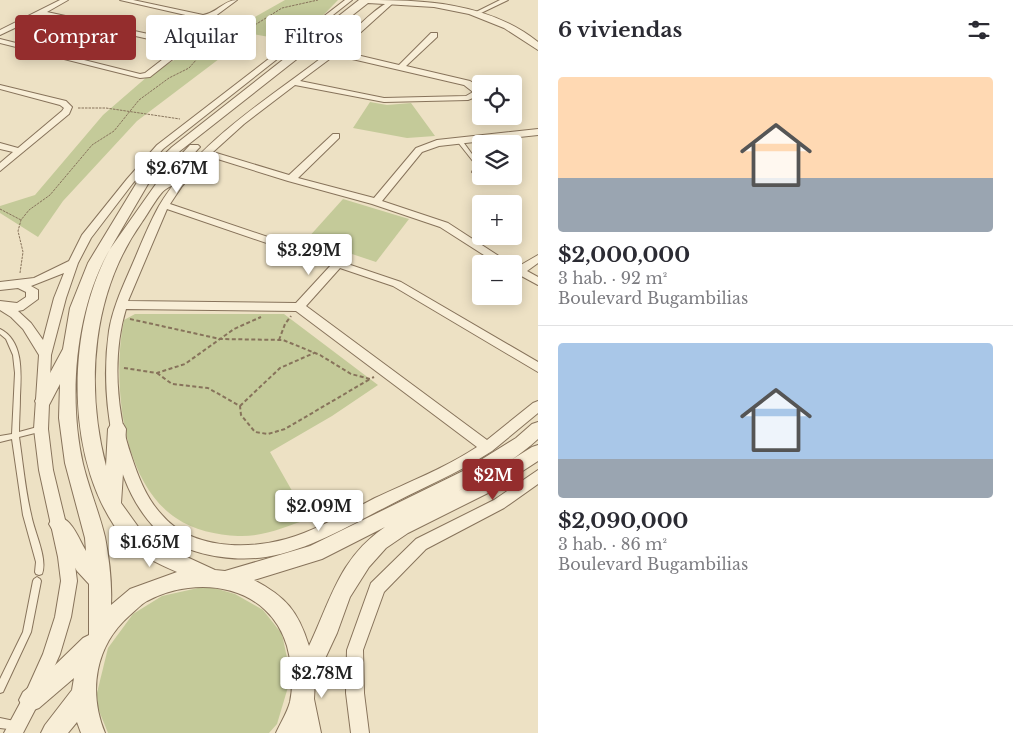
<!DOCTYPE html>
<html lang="es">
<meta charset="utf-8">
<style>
body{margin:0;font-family:"Libre Baskerville",serif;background:#f2f2f3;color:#2b2b33;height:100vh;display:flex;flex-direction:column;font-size:19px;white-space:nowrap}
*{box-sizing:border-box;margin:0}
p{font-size:16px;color:#7c7c81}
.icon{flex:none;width:28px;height:28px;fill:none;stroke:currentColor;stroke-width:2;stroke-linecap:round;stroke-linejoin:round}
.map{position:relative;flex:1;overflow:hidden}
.details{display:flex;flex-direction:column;background:#fff;width:475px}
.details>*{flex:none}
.top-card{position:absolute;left:15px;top:15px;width:448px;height:45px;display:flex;gap:10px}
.buttons{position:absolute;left:472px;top:75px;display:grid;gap:10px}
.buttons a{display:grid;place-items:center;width:50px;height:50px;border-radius:5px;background:#fff;box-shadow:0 2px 12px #0003;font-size:25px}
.price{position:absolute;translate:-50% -42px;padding:0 11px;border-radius:5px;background:#fff;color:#222;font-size:16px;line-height:32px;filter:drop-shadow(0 1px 2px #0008)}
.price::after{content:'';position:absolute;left:50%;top:30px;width:15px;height:11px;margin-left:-8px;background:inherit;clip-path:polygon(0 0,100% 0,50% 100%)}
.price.selected{background:#942d2d;color:#fff}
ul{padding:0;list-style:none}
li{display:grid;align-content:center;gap:10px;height:265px;padding:0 20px}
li+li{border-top:1px solid #e1e1e2}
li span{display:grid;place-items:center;height:155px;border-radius:5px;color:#555}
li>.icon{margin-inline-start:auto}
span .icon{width:90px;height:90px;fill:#fffc;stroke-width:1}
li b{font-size:21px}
h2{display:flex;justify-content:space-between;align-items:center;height:60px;padding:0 20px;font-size:21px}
.tag{padding:0 18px;border-radius:5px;background:#fff;box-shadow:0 2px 12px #0003;font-size:18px;line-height:45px}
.tag.selected{background:#942d2d;color:#fff}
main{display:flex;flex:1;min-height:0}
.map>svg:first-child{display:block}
</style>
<main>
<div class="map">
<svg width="538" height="733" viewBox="0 0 538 733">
<rect width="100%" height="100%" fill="#ede1c4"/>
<g fill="#c4ca99">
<path d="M285 0H338L297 42 252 34 137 121 63 201 38 237 0 213V206L35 195 103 115 148 76 197 46 244 23Z"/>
<path d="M370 102 387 105 411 103 435 136 407 138 353 128Z"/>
<path d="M343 199 409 219 376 262 307 239Z"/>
<path d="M135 314H284L378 385 332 416 270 452 308 519C285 527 263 537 238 536 217 535 193 530 176 518 121 482 112 379 124 320Z"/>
<path d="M207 586 235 594 263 610 282 634 291 677 277 724 269 733H108L95 701 108 648 133 614 162 596Z"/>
</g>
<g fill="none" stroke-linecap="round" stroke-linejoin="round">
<defs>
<g id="service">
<path d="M457 139H461L480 165 476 173H474L472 172 476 165 457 141Z"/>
<path d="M0 329C24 341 21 374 20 396 20 408 19 420 19 432L41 426 43 427 44 429 43 431 19 437C23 463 25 489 31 514 34 532 48 558 42 574L39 575 36 574 35 572 36 562 23 515 12 439 0 442V436L12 434 15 373 13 355 6 339 0 334Z"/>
<path d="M37 577 40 579 41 581 31 632 3 692 0 693V679L23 632 33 581 34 579Z"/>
<path d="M0 718 19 722 21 725 19 728 16 730 0 728Z"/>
</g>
<g id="minor">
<path d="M60 0H68L47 12 185 42 188 47 150 77 140 78 0 43V39L140 74 145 73 180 46 42 15 0 35V30Z"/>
<path d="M120 0H133L203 15C217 13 224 0 237 0L214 17 203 19Z"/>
<path d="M345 0H352L163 149 133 183 91 238 78 263 66 298 51 355 48 429 53 470 74 557 77 581 71 617 60 654 37 706 23 733H4L25 694 43 654 55 617 61 581 58 557 39 470 34 429 39 355 23 329 11 317 0 310V301L17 303 26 297V292L18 288 0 290V282L34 278 69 261 82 235 127 179 157 145ZM64 273 54 298 43 340 31 323 18 311 23 310 38 299V290L31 286Z"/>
<path d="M500 0H508L481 13 476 12Z"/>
<path d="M390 1 393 3 392 4 340 51 399 65 431 33H437V37L406 66 470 81 478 86 481 93 480 95 468 100 384 102 295 85 244 124 213 152 289 175 333 134H339V138L298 178 374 198 416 148 437 140 538 129V135L439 146 422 152 382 201 448 223 511 264H498L440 227 372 204 288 181 208 156 182 186 170 204 401 282 538 362V372L393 286 340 268 306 306 487 440 533 403 538 401V413L492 451 471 464C444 479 414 492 386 507 348 526 309 550 266 557 231 562 184 555 157 530 111 485 100 392 109 331 113 305 126 280 136 256 143 239 150 222 159 206 200 138 272 97 333 49 351 35 369 12 390 1ZM335 55 464 85 473 92 466 96 384 98 300 81ZM167 209 331 265 296 303 128 301ZM126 309 296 311 477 447C445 468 409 482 375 498 346 513 317 530 286 539 246 550 191 549 162 515 147 499 139 479 132 458 116 413 112 355 126 309Z"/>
<path d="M0 85 66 101 72 107 69 114 0 171V163L13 152 0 149V143L18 148 62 111 64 108 60 105 0 89Z"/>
<path d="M538 255V263L527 271 538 277V285L514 272V265L519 266Z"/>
<path d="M538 470V484L504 508 426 549 384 592 363 650 364 693 369 733H351L346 693 347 650 371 583 416 539 494 500Z"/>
</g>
<path id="tertiary" d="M359 0C422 0 486 1 538 42V50L504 28 469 14 434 7 368 3 180 151 148 184 110 249 163 174 190 145H198L200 147 198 149 173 177 186 172 192 176 190 179C182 182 173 184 166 189 159 193 148 214 142 222 92 292 85 385 106 466L108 429 111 424 117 422 123 424 126 429 121 503 139 528 146 535 165 547 215 570 225 571 310 546 463 471 516 438 532 424 538 422V439C515 460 486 477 458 491L476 482 532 447 538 445V461L490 492 408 533 386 548 369 567 350 597 337 633 315 680 314 699 321 733H276C281 722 287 713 290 702 294 683 292 665 287 646 269 585 198 574 147 601 140 605 135 611 129 616 95 646 88 692 105 733H81L77 722 68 733H41L45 725 72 690 74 678 39 708 31 711 23 708 19 700 23 692 51 669 83 638 89 635V584L77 571 49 524 52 518C70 512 78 538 86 551L85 538 65 463 59 418 60 384 49 405 43 407 37 405 35 401 63 349 70 308 88 263 139 179 172 147ZM110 249C65 330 64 467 125 540 138 555 159 564 177 572L130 589 111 605C112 585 109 557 105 537 99 512 89 489 83 464 68 397 75 309 110 249ZM385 527C339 558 331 600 309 646 298 611 286 597 254 580L322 559Z"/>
</defs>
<use href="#service" stroke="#87735b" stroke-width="2"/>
<use href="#minor" stroke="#87735b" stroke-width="2"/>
<use href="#tertiary" stroke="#87735b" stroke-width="2"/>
<g stroke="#87735b" stroke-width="1" stroke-dasharray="2.5 1" stroke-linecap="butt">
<path d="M78 108H106L180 119"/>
<path d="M0 209 21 220"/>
<path d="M20 273 23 252 18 231 21 220 29 210 50 195 92 145 114 131 139 100 169 78 189 68 205 50 234 38 282 8 318 0"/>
</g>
<g stroke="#87735b" stroke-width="2" stroke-dasharray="4 2.5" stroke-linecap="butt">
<path d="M130 319 220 339 283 340 320 355 351 374 370 379 374 377"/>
<path d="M279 340 285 324 291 316"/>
<path d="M124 368 157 373 185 364 234 329 261 317"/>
<path d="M157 373 172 384 208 388 240 406 241 415 255 432 268 434 285 429 370 379"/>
<path d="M240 406 280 368 314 353"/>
</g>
<use href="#service" fill="#f8eed7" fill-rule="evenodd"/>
<use href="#minor" fill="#f8eed7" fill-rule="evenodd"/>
<use href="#tertiary" fill="#f8eed7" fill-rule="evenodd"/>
</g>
</svg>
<div class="buttons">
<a><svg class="icon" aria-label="locate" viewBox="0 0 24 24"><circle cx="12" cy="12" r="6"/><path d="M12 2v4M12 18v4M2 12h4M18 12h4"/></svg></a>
<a><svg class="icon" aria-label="layers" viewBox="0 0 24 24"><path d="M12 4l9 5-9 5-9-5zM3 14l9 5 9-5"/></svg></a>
<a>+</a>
<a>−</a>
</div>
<b class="price" style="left:177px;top:194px">$2.67M</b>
<b class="price" style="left:309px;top:276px">$3.29M</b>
<b class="price selected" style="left:493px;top:501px">$2M</b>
<b class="price" style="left:319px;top:532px">$2.09M</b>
<b class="price" style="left:150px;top:568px">$1.65M</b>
<b class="price" style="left:322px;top:699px">$2.78M</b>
<div class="top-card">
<a class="tag selected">Comprar</a>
<a class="tag">Alquilar</a>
<a class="tag">Filtros</a>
</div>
</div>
<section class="details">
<h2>6 viviendas<svg class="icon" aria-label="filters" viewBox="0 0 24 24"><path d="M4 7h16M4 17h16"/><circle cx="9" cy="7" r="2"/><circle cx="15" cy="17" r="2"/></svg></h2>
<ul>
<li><span style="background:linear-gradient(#ffd9b3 65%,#9aa5b1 0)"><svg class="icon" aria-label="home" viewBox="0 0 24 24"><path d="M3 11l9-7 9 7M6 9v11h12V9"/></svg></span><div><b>$2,000,000</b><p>3 hab. · 92 m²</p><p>Boulevard Bugambilias</p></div></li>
<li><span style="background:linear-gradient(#a9c7e8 75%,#9aa5b1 0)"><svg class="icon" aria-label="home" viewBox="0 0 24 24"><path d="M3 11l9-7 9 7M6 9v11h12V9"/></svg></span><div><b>$2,090,000</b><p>3 hab. · 86 m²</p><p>Boulevard Bugambilias</p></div></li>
</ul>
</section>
</main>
